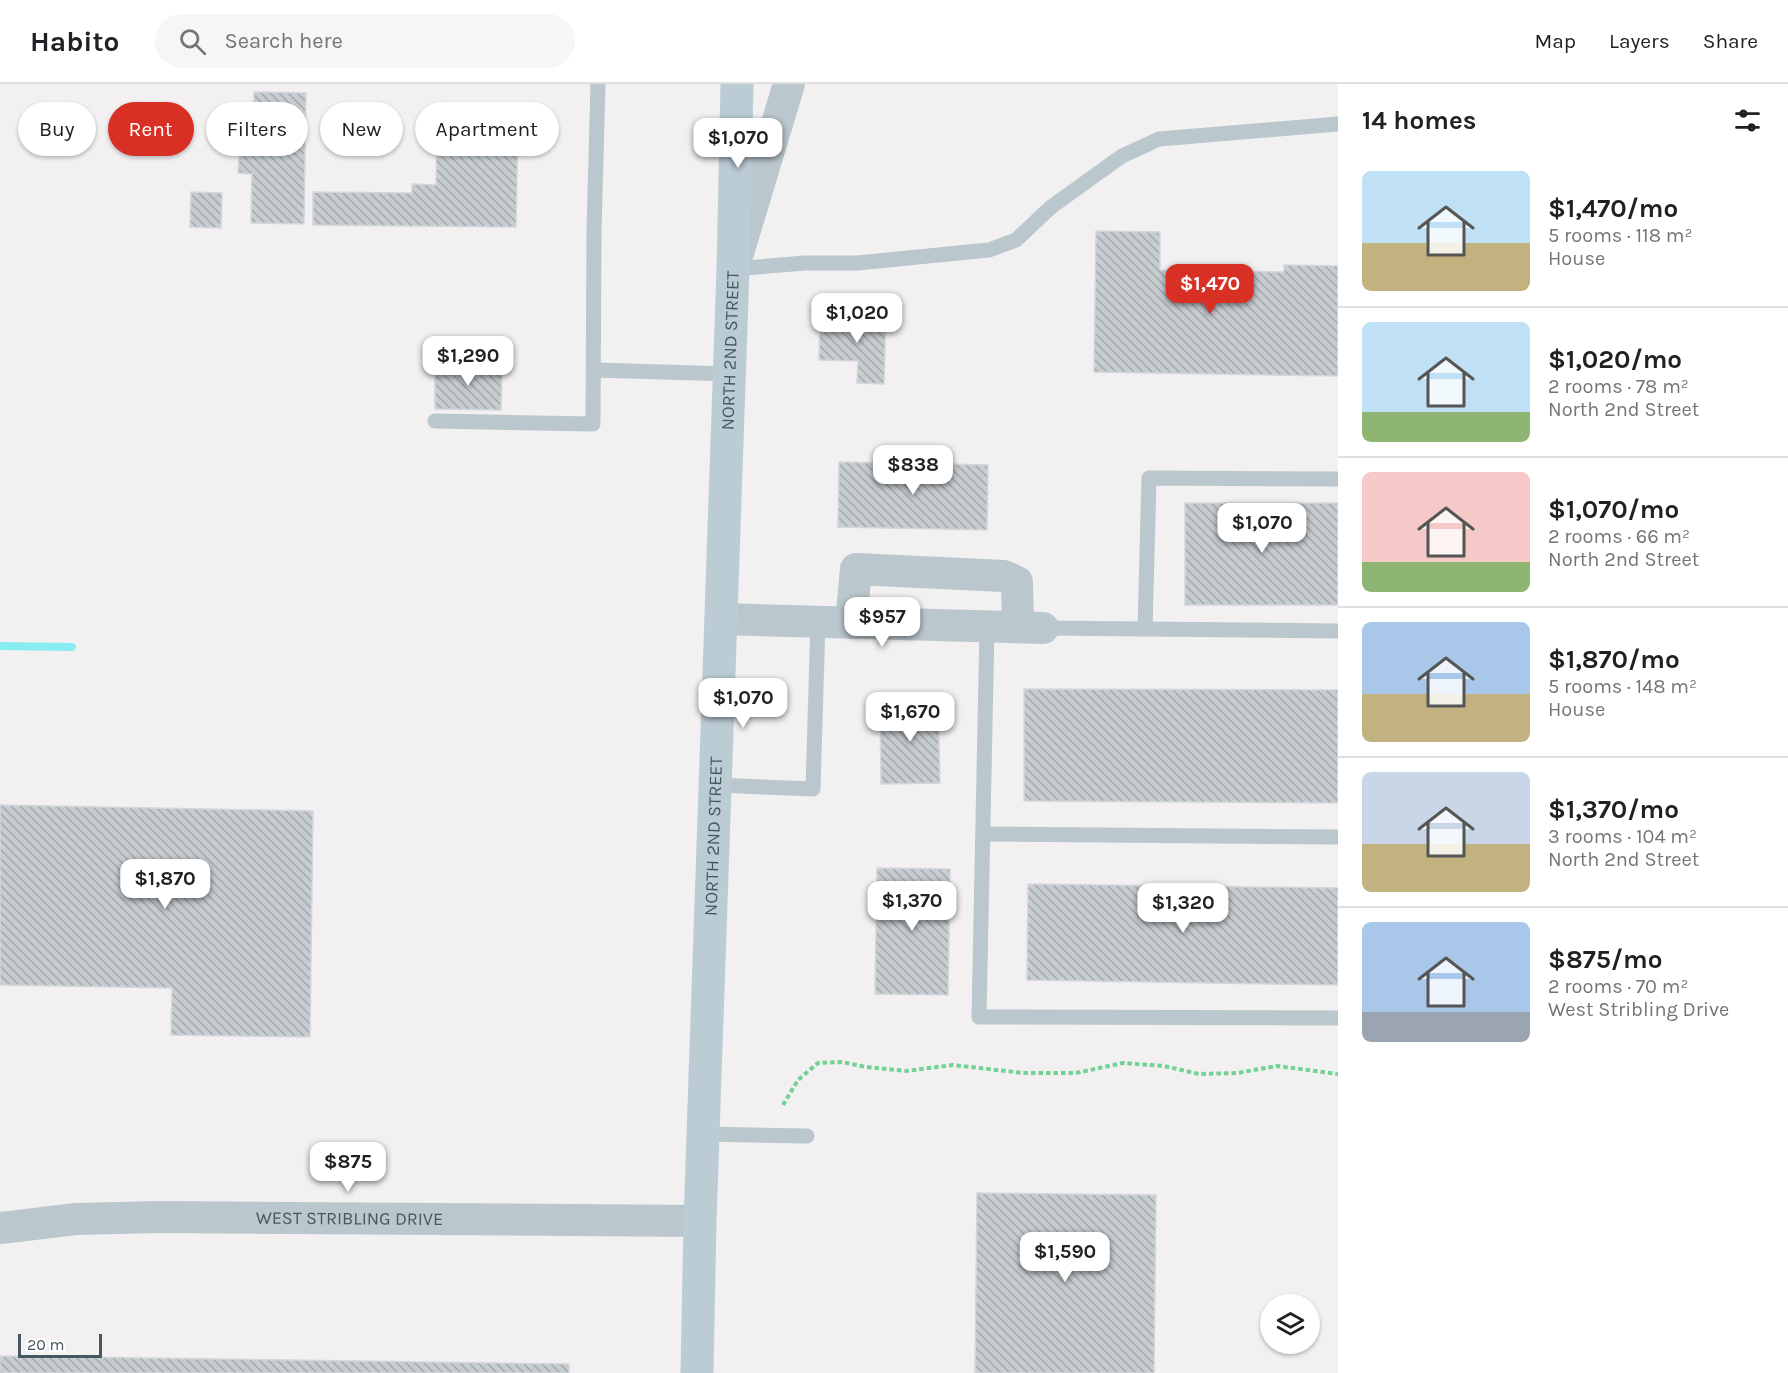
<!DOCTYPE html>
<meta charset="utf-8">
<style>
body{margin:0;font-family:Karla,sans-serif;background:#f6f6f6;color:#202124;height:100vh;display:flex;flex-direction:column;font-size:22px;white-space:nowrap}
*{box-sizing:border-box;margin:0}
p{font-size:20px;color:#757577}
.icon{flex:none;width:33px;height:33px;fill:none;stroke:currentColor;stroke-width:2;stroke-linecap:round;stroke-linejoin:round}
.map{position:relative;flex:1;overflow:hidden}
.side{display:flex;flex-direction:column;background:#fff;width:450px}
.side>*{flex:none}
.guide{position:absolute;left:18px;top:18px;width:570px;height:54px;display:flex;gap:12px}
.tools{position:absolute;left:1260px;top:1210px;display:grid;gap:12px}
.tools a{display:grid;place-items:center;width:60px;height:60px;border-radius:50%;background:#fff;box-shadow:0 2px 4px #0004;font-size:30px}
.scale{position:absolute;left:18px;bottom:15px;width:84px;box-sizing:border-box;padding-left:6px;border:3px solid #46575f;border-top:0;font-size:16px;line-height:21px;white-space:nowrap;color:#46575f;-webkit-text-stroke:4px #fff;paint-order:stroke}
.price{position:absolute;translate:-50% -51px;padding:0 14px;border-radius:12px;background:#fff;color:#222;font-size:20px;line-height:39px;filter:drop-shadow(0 2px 3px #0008)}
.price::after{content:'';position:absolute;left:50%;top:36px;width:18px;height:14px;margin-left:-9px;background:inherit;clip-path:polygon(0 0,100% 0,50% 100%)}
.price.on{background:#d93025;color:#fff}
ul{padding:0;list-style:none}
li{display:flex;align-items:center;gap:18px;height:150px;padding:0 24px}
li+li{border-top:2px solid #e0e0e0}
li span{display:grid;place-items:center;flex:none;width:168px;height:120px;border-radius:9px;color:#555}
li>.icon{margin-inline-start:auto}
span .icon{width:72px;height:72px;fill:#fffc;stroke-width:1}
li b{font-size:26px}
h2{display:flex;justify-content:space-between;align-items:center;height:72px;padding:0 24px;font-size:26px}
.tag{padding:0 21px;border-radius:27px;background:#fff;box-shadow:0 2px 4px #0004;font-size:21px;line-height:54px}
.tag.on{background:#d93025;color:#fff}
header{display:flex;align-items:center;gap:36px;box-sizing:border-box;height:84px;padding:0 30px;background:#fff;border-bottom:2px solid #e0e0e0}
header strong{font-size:28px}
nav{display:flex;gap:33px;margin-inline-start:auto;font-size:21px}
.search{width:420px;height:54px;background:#f6f6f6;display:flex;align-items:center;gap:15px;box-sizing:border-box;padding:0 21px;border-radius:33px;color:#757577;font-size:22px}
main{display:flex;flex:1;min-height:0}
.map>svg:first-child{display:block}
</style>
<header>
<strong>Habito</strong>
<div class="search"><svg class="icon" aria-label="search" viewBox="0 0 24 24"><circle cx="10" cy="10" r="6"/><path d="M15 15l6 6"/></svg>Search here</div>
<nav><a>Map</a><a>Layers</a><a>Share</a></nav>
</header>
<main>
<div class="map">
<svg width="1338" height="1289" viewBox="0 0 1338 1289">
<defs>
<pattern id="building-back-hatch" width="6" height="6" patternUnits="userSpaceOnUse" patternTransform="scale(1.5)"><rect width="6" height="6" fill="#c6ccd0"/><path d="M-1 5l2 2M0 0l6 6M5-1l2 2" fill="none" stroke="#a3a8ac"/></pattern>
</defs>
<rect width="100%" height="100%" fill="#f2f0f0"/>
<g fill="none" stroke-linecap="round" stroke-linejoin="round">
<path stroke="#87edf1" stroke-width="8" d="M0 562 72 563"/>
</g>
<g fill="url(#building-back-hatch)" stroke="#d3d7dc" stroke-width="1.5">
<path d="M254 8 306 9 304 140 251 139 252 90 238 89 239 71H253Z"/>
<path d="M437 34 518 36 516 143 313 141V108L412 109V100L436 101Z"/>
<path d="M191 108 222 109 221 144 190 143Z"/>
<path d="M1096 147 1160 148V186L1284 188V181L1338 182V292L1094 288Z"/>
<path d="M856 227 886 228 884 300 857 299 858 277 819 276 820 236 856 237Z"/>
<path d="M435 281 502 282 501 326 435 325Z"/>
<path d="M839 378 988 381 987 446 838 443Z"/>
<rect x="1185" y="419" width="153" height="102"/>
<path d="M1024 605 1338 606V719L1024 717Z"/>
<path d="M938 618 940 699 881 700 880 619Z"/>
<path d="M0 721 313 727 310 953 171 951 172 904 0 901Z"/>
<path d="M877 784 950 785 948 911 875 910Z"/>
<path d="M1028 800 1338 804V901L1027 896Z"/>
<path d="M977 1109 1156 1111 1154 1289H975Z"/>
<path d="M0 1272 569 1280V1289H0Z"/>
</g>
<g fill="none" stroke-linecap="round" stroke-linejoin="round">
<path stroke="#72d293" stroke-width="4" stroke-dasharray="4.5 3" stroke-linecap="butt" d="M783 1021 798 996 818 979 842 978 866 983 906 987 953 981 1023 989H1076L1123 979 1164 982 1199 990 1237 989 1277 982 1338 990"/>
<g stroke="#bac7cd" stroke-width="15">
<path d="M733 185 805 179H857L989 166 1016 156 1051 123 1122 72 1159 55 1338 40"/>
<path d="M594 286 730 290"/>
<path d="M435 337 593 340 594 147 598 0"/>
<path d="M987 543 979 933 1338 934"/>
<path d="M1043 544 1338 547"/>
<path d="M1145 545 1149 394 1338 395"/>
<path d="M715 701 813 705 818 537"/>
<path d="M983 750 1338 753"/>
<path d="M703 1050 807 1052"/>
</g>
<g stroke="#bac7cd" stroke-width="32">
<path d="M738 169 789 0"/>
<path d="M721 535 1043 544"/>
<path d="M851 539 856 485 1004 492 1017 498 1018 543"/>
<path id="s1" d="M0 1144 76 1135 160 1133 700 1137"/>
</g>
<path stroke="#bcccd5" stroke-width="33" id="s2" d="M697 1289 700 1137 733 185 737 0"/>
</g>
<g text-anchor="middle" stroke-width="6" stroke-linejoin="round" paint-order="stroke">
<g font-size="18" fill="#46575f" stroke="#fff">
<text dy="6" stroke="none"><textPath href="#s2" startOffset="1023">NORTH 2ND STREET</textPath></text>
<text dy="6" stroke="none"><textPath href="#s2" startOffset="537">NORTH 2ND STREET</textPath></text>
<text dy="6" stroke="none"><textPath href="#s1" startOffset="350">WEST STRIBLING DRIVE</textPath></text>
</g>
</g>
</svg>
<div class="tools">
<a><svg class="icon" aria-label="layers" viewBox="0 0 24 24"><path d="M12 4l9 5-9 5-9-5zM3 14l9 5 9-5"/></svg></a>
</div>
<div class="scale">20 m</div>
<b class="price" style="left:738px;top:85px">$1,070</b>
<b class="price on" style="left:1210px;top:231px">$1,470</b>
<b class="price" style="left:857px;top:260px">$1,020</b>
<b class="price" style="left:468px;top:303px">$1,290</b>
<b class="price" style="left:913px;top:412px">$838</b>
<b class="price" style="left:1262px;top:470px">$1,070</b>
<b class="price" style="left:882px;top:564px">$957</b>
<b class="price" style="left:743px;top:645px">$1,070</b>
<b class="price" style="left:910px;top:659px">$1,670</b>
<b class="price" style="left:165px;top:826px">$1,870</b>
<b class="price" style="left:912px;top:848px">$1,370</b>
<b class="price" style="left:1183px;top:850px">$1,320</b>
<b class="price" style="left:348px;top:1109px">$875</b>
<b class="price" style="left:1065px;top:1199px">$1,590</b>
<div class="guide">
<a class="tag">Buy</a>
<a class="tag on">Rent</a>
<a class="tag">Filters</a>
<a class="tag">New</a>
<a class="tag">Apartment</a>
</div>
</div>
<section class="side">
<h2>14 homes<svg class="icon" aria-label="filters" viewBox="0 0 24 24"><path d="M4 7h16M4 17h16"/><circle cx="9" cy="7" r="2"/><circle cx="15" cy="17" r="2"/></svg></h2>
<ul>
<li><span style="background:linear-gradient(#bfe0f5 60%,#c2b280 0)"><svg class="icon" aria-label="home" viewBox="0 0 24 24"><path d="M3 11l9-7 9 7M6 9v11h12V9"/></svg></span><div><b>$1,470/mo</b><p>5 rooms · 118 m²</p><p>House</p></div></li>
<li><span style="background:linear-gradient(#bfe0f5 75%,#8fb573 0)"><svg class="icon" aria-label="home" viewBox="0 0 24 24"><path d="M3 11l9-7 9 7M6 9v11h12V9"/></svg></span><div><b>$1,020/mo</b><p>2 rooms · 78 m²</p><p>North 2nd Street</p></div></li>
<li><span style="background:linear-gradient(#f6c9c9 75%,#8fb573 0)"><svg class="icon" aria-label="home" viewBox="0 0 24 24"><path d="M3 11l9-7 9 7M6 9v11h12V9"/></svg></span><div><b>$1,070/mo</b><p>2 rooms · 66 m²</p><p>North 2nd Street</p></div></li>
<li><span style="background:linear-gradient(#a9c7e8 60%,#c2b280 0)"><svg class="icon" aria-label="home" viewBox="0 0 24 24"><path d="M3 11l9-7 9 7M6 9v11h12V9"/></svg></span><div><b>$1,870/mo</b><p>5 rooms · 148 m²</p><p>House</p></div></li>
<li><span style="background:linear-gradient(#c9d6e8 60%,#c2b280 0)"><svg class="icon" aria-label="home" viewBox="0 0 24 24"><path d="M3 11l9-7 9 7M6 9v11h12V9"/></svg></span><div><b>$1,370/mo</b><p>3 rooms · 104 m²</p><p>North 2nd Street</p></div></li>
<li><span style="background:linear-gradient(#a9c7e8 75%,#9aa5b1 0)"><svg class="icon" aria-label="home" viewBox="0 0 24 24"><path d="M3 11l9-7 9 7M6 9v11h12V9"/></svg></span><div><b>$875/mo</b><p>2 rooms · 70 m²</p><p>West Stribling Drive</p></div></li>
</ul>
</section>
</main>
